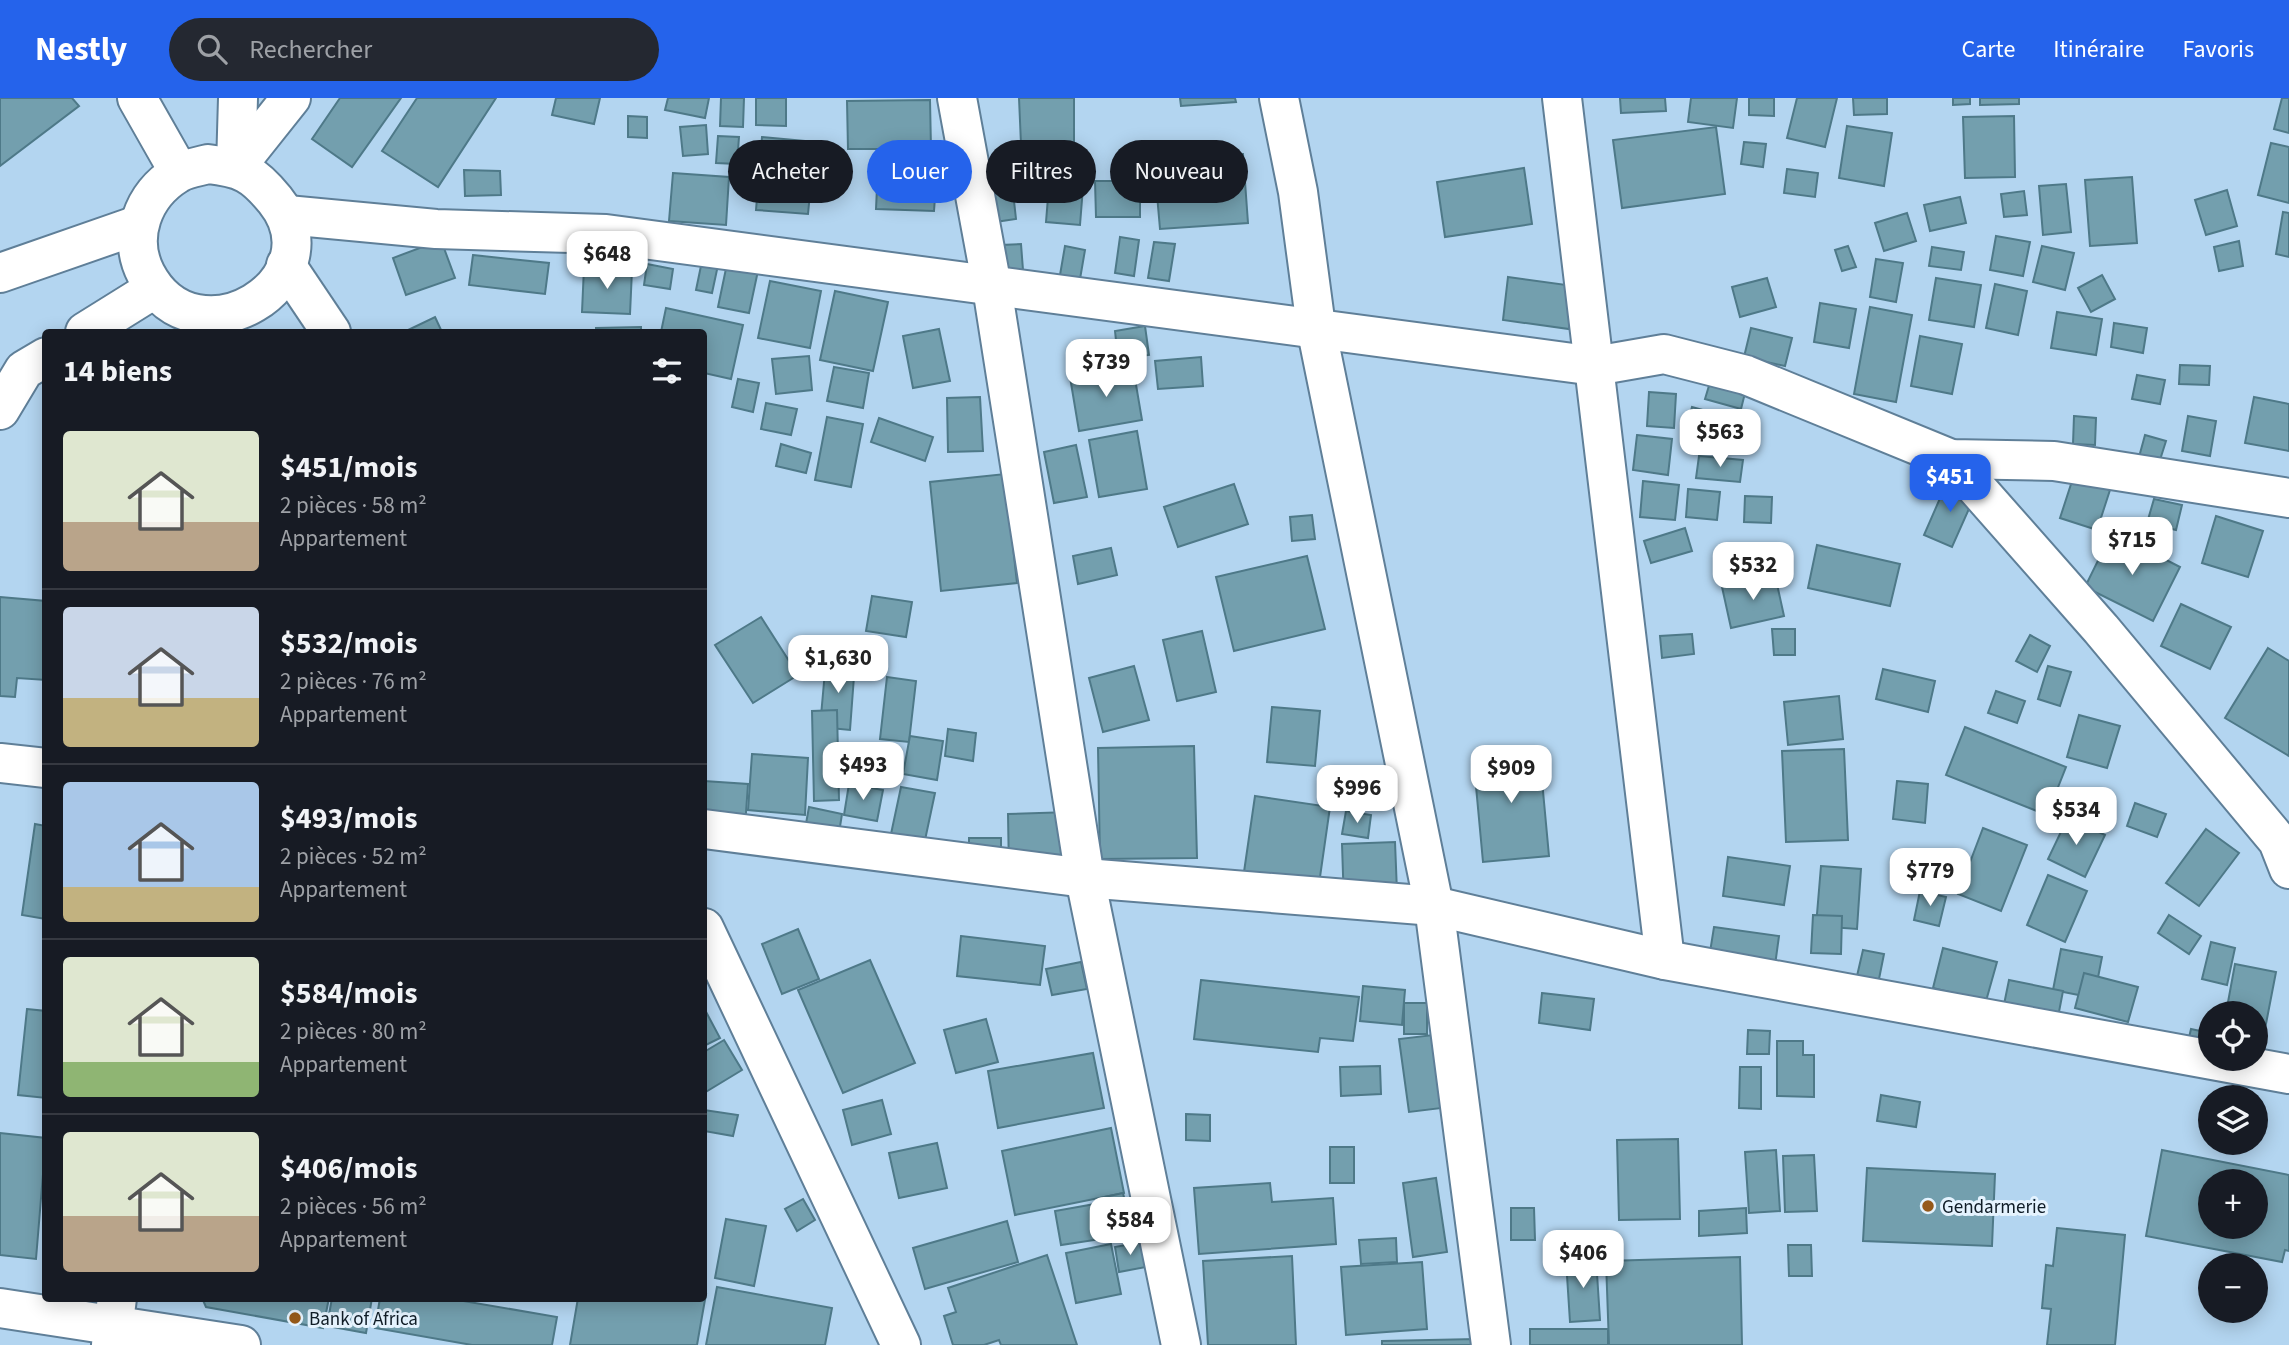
<!DOCTYPE html>
<html lang="fr">
<meta charset="utf-8">
<style>
body{margin:0;font-family:"Source Sans 3",sans-serif;background:#242831;color:#f1f3f6;height:100vh;display:flex;flex-direction:column;font-size:26px;white-space:nowrap}
*{box-sizing:border-box;margin:0}
p{font-size:23px;color:#9ea1a6}
.icon{flex:none;width:38px;height:38px;fill:none;stroke:currentColor;stroke-width:2;stroke-linecap:round;stroke-linejoin:round}
.map{position:relative;flex:1;overflow:hidden}
.drawer{position:absolute;left:42px;top:231px;width:665px;height:973px;display:flex;flex-direction:column;background:#171b24;border-radius:7px;box-shadow:0 4px 18px #0003}
.drawer>*{flex:none}
.banner{position:absolute;left:728px;top:42px;width:665px;height:63px;display:flex;gap:14px}
.fabs{position:absolute;left:2198px;top:903px;display:grid;gap:14px}
.fabs a{display:grid;place-items:center;width:70px;height:70px;border-radius:50%;background:#171b24;box-shadow:0 4px 18px #0003;font-size:35px}
.price{position:absolute;translate:-50% -60px;padding:0 16px;border-radius:14px;background:#fff;color:#222;font-size:23px;line-height:46px;filter:drop-shadow(0 2px 4px #0008)}
.price::after{content:'';position:absolute;left:50%;top:42px;width:21px;height:16px;margin-left:-10px;background:inherit;clip-path:polygon(0 0,100% 0,50% 100%)}
.price.active{background:#2563eb;color:#fff}
ul{padding:0;list-style:none}
li{display:flex;align-items:center;gap:21px;height:175px;padding:0 21px}
li+li{border-top:2px solid #363941}
li span{display:grid;place-items:center;flex:none;width:196px;height:140px;border-radius:7px;color:#555}
li>.icon{margin-inline-start:auto}
span .icon{width:84px;height:84px;fill:#fffc;stroke-width:1}
li b{font-size:30px}
h2{display:flex;justify-content:space-between;align-items:center;height:84px;padding:0 21px;font-size:30px}
.tag{padding:0 24px;border-radius:32px;background:#171b24;box-shadow:0 4px 18px #0003;font-size:24px;line-height:63px}
.tag.active{background:#2563eb;color:#fff}
header{display:flex;align-items:center;gap:42px;box-sizing:border-box;height:98px;padding:0 35px;background:#2563eb;color:#fff}
header strong{font-size:33px}
nav{display:flex;gap:38px;margin-inline-start:auto;font-size:24px}
.search{width:490px;height:63px;background:#242831;display:flex;align-items:center;gap:18px;box-sizing:border-box;padding:0 24px;border-radius:38px;color:#9ea1a6;font-size:26px}
.map>svg:first-child{display:block}
</style>
<header>
<strong>Nestly</strong>
<div class="search"><svg class="icon" aria-label="search" viewBox="0 0 24 24"><circle cx="10" cy="10" r="6"/><path d="M15 15l6 6"/></svg>Rechercher</div>
<nav><a>Carte</a><a>Itinéraire</a><a>Favoris</a></nav>
</header>
<div class="map">
<svg width="2289" height="1247" viewBox="0 0 2289 1247">
<rect width="100%" height="100%" fill="#b3d5f0"/>
<g fill="#739fae" stroke="#4e7988" stroke-width="2" fill-rule="evenodd">
<path d="M0 0H72L79 8 0 68Z"/>
<path d="M340 0H401L352 69 312 41Z"/>
<path d="M417 0H496L438 89 382 53Z"/>
<path d="M556 0H600L594 26 552 17Z"/>
<path d="M668 0H709L705 20 665 12Z"/>
<path d="M721 0H744L743 29 720 28Z"/>
<path d="M756 0H786V28L756 27Z"/>
<path d="M1019 0H1074V44L1021 46Z"/>
<path d="M1180 0H1235L1236 4 1181 8Z"/>
<path d="M1620 0H1665L1666 13 1621 15Z"/>
<path d="M1691 0H1737L1733 30 1688 24Z"/>
<path d="M1749 0H1774V18L1749 17Z"/>
<path d="M1797 0H1837L1825 49 1787 40Z"/>
<path d="M1853 0H1887V16L1854 17Z"/>
<path d="M1953 0H1970V6L1953 7Z"/>
<path d="M1980 0H2019V6L1980 7Z"/>
<path d="M2282 0H2289V35L2274 31Z"/>
<path d="M930 2 931 51H848L847 3Z"/>
<path d="M628 18 647 19V40L628 39Z"/>
<path d="M2014 18 2015 79 1965 80 1963 19Z"/>
<path d="M706 27 708 56 683 58 680 29Z"/>
<path d="M1847 28 1892 35 1884 88 1839 80Z"/>
<path d="M1716 29 1725 96 1622 110 1613 42Z"/>
<path d="M718 38 739 39 737 66 716 65Z"/>
<path d="M762 39 815 44 808 116 756 112Z"/>
<path d="M1744 44 1766 46 1763 69 1741 66Z"/>
<path d="M2271 45 2289 49V105L2258 97Z"/>
<path d="M1243 56 1248 125 1160 131 1154 62Z"/>
<path d="M878 69 937 72 934 113 876 111Z"/>
<path d="M1524 70 1532 126 1445 139 1437 84Z"/>
<path d="M1787 71 1818 75 1815 99 1784 95Z"/>
<path d="M464 72 500 73 501 97 465 98Z"/>
<path d="M673 75 729 79 726 127 669 123Z"/>
<path d="M2132 79 2137 145 2090 148 2085 82Z"/>
<path d="M1095 83H1140V119H1096Z"/>
<path d="M2066 86 2071 134 2043 137 2039 88Z"/>
<path d="M1049 87 1083 89 1080 127 1046 124Z"/>
<path d="M2227 92 2237 128 2206 137 2195 102Z"/>
<path d="M2024 93 2027 117 2004 119 2001 96Z"/>
<path d="M1013 94 1016 121 995 124 991 96Z"/>
<path d="M1960 99 1966 125 1930 133 1924 107Z"/>
<path d="M2283 114 2289 115V159L2276 156Z"/>
<path d="M1907 115 1916 143 1884 153 1875 125Z"/>
<path d="M1996 138 2030 144 2023 178 1990 172Z"/>
<path d="M1120 139 1139 142 1134 178 1115 175Z"/>
<path d="M441 142 455 180 406 197 393 160Z"/>
<path d="M2239 143 2243 168 2219 173 2214 149Z"/>
<path d="M1154 144 1175 146 1169 183 1148 180Z"/>
<path d="M1021 146 1023 172 1002 173 1001 147Z"/>
<path d="M1065 148 1085 152 1080 181 1060 177Z"/>
<path d="M1848 148 1856 169 1842 173 1835 152Z"/>
<path d="M2042 148 2074 155 2065 192 2033 184Z"/>
<path d="M1932 149 1964 154 1961 172 1929 168Z"/>
<path d="M473 157 549 165 545 196 469 187Z"/>
<path d="M728 161 759 168 749 215 718 209Z"/>
<path d="M1876 161 1903 165 1896 204 1870 199Z"/>
<path d="M702 163 718 167 712 195 696 192Z"/>
<path d="M647 166 673 171 670 191 644 187Z"/>
<path d="M584 169 632 172 630 216 582 214Z"/>
<path d="M2102 177 2115 201 2091 214 2078 190Z"/>
<path d="M1508 179 1574 188 1569 231 1503 222Z"/>
<path d="M1767 180 1776 209 1740 219 1732 189Z"/>
<path d="M1936 180 1981 187 1974 229 1929 222Z"/>
<path d="M770 183 821 193 810 250 758 240Z"/>
<path d="M1995 186 2027 193 2018 237 1986 230Z"/>
<path d="M835 193 888 204 873 273 820 262Z"/>
<path d="M1820 205 1856 211 1849 250 1814 244Z"/>
<path d="M1870 209 1912 217 1896 304 1854 296Z"/>
<path d="M666 210 743 227 731 281 704 275V234H661Z"/>
<path d="M2057 214 2102 221 2096 257 2051 250Z"/>
<path d="M435 219 442 234H404Z"/>
<path d="M2114 225 2147 230 2143 255 2111 249Z"/>
<path d="M1145 228 1149 257 1118 261 1115 233Z"/>
<path d="M641 229V234H596V230Z"/>
<path d="M1751 230 1792 240 1785 268 1744 259Z"/>
<path d="M939 231 950 283 913 290 903 238Z"/>
<path d="M1920 238 1962 246 1952 296 1911 288Z"/>
<path d="M809 258 812 292 776 296 772 261Z"/>
<path d="M1201 259 1203 288 1158 291 1155 263Z"/>
<path d="M2180 267 2210 268 2209 287 2179 286Z"/>
<path d="M834 269 869 275 863 310 827 303Z"/>
<path d="M1133 269 1142 322 1079 333 1070 279Z"/>
<path d="M2137 277 2165 282 2160 306 2132 301Z"/>
<path d="M738 281 759 285 753 314 732 309Z"/>
<path d="M1711 281 1746 291 1741 311 1705 301Z"/>
<path d="M1649 294 1676 296 1674 330 1647 328Z"/>
<path d="M980 299 983 353 948 354 947 300Z"/>
<path d="M2254 299 2289 306V353L2245 345Z"/>
<path d="M766 305 797 311 791 337 761 331Z"/>
<path d="M1692 309 1738 322 1730 352 1684 339Z"/>
<path d="M2074 318 2096 320 2095 347 2073 346Z"/>
<path d="M2188 318 2216 323 2210 358 2182 353Z"/>
<path d="M827 319 863 326 851 389 815 382Z"/>
<path d="M879 320 933 339 925 363 871 344Z"/>
<path d="M1137 333 1147 391 1099 399 1089 342Z"/>
<path d="M1637 337 1672 341 1668 377 1633 372Z"/>
<path d="M2145 337 2166 343 2159 365 2139 359Z"/>
<path d="M781 346 811 355 806 375 776 368Z"/>
<path d="M1076 347 1087 399 1054 405 1044 354Z"/>
<path d="M1699 358 1743 362 1740 384 1696 380Z"/>
<path d="M1005 376 1017 485 941 493 930 384Z"/>
<path d="M2073 380 2110 392 2097 432 2060 420Z"/>
<path d="M1948 382 1976 395 1952 449 1924 437Z"/>
<path d="M1643 383 1679 387 1675 422 1640 419Z"/>
<path d="M1234 386 1248 426 1178 449 1164 409Z"/>
<path d="M1688 391 1720 394 1717 422 1686 419Z"/>
<path d="M1745 398 1772 399 1771 425 1744 424Z"/>
<path d="M2154 401 2182 407 2176 432 2147 425Z"/>
<path d="M1312 417 1315 441 1292 443 1290 419Z"/>
<path d="M2216 418 2263 433 2248 479 2202 465Z"/>
<path d="M1685 430 1692 453 1651 465 1644 443Z"/>
<path d="M2112 434 2180 469 2153 523 2085 489Z"/>
<path d="M1817 447 1900 466 1890 508 1808 490Z"/>
<path d="M1111 450 1117 477 1078 486 1073 458Z"/>
<path d="M1307 458 1325 531 1234 553 1216 479Z"/>
<path d="M1775 477 1784 518 1731 530 1722 489Z"/>
<path d="M872 498 912 504 906 539 866 533Z"/>
<path d="M0 499 46 503V582L17 580 15 599 0 598Z"/>
<path d="M2181 506 2231 529 2210 571 2161 548Z"/>
<path d="M761 519 798 577 753 605 715 547Z"/>
<path d="M1772 531H1795V557H1774Z"/>
<path d="M1202 533 1216 594 1177 603 1163 542Z"/>
<path d="M1692 536 1694 556 1662 560 1660 538Z"/>
<path d="M2030 537 2050 548 2037 574 2016 563Z"/>
<path d="M2268 550 2289 563V658L2225 620Z"/>
<path d="M826 562 855 565 850 632 820 629Z"/>
<path d="M1134 568 1149 622 1103 634 1089 580Z"/>
<path d="M2048 568 2071 574 2060 608 2038 601Z"/>
<path d="M1883 571 1935 583 1928 614 1876 601Z"/>
<path d="M887 579 916 583 909 644 880 641Z"/>
<path d="M1996 593 2025 603 2017 625 1988 615Z"/>
<path d="M1839 598 1843 641 1788 647 1784 604Z"/>
<path d="M1272 609 1320 613 1315 668 1267 664Z"/>
<path d="M837 612 839 702 814 703 812 613Z"/>
<path d="M2079 617 2120 628 2107 670 2067 659Z"/>
<path d="M1965 629 2066 669 2047 717 1946 677Z"/>
<path d="M948 631 976 635 973 663 945 658Z"/>
<path d="M910 638 943 643 937 682 903 676Z"/>
<path d="M1194 648 1197 760 1100 761 1098 650Z"/>
<path d="M1539 650 1549 758 1483 764 1473 656Z"/>
<path d="M1844 651 1848 742 1786 744 1782 653Z"/>
<path d="M752 656 808 660 805 717 748 712Z"/>
<path d="M704 683 748 686 744 743 704 739Z"/>
<path d="M1897 683 1928 686 1925 725 1893 721Z"/>
<path d="M849 686 883 692 877 723 844 717Z"/>
<path d="M901 689 935 695 925 742 891 736Z"/>
<path d="M1255 698 1330 709 1319 786 1244 774Z"/>
<path d="M2135 705 2166 716 2157 739 2127 728Z"/>
<path d="M809 709 842 716 836 754 802 748Z"/>
<path d="M1346 713 1371 717 1368 740 1342 736Z"/>
<path d="M1070 714 1072 773 1009 775 1008 716Z"/>
<path d="M2068 719 2105 737 2085 779 2048 761Z"/>
<path d="M35 726 46 728V821L22 817Z"/>
<path d="M1983 730 2027 747 2001 813 1958 796Z"/>
<path d="M2206 731 2239 755 2199 808 2166 785Z"/>
<path d="M969 740H1001V772L969 773Z"/>
<path d="M1395 744 1397 794 1344 806 1342 746Z"/>
<path d="M1728 759 1790 768 1784 807 1723 798Z"/>
<path d="M1821 768 1861 771 1857 831 1816 828Z"/>
<path d="M2048 777 2087 793 2065 844 2027 827Z"/>
<path d="M1920 793 1946 799 1939 828 1914 822Z"/>
<path d="M1813 817 1842 818 1841 856 1811 855Z"/>
<path d="M2169 817 2201 838 2189 856 2158 835Z"/>
<path d="M1714 829 1779 838 1773 882 1707 873Z"/>
<path d="M798 831 819 881 782 896 762 846Z"/>
<path d="M961 838 1045 848 1040 887 957 878Z"/>
<path d="M2211 844 2235 850 2227 887 2202 881Z"/>
<path d="M1943 850 1997 864 1986 903 1933 890Z"/>
<path d="M2061 851 2102 859 2094 900 2053 892Z"/>
<path d="M1863 852 1884 856 1876 896 1854 891Z"/>
<path d="M870 862 915 965 843 995 798 892Z"/>
<path d="M1081 864 1087 891 1052 897 1046 871Z"/>
<path d="M2235 866 2276 874 2265 931 2256 929V915H2226Z"/>
<path d="M2084 875 2138 889 2128 924 2075 910Z"/>
<path d="M1201 882 1359 899 1353 943 1320 940 1318 954 1194 941Z"/>
<path d="M2009 882 2063 893 2058 919 2000 926Z"/>
<path d="M1363 888 1405 892 1402 927 1360 923Z"/>
<path d="M1542 895 1594 901 1590 932 1539 925Z"/>
<rect x="1404" y="905" width="23" height="31"/>
<path d="M704 910 720 940 704 948Z"/>
<path d="M27 911 46 913V1000L18 997Z"/>
<path d="M986 921 998 964 956 975 944 932Z"/>
<path d="M2191 931 2210 935V961L2185 957Z"/>
<path d="M1748 932 1770 933 1769 956H1747Z"/>
<path d="M1433 937 1442 1010 1409 1014 1399 941Z"/>
<path d="M724 942 742 972 704 995V954Z"/>
<path d="M1777 943H1803V957H1814V999L1777 998Z"/>
<path d="M1093 955 1104 1010 998 1030 988 973Z"/>
<path d="M1380 968 1381 996 1341 998 1340 969Z"/>
<path d="M1740 969H1761V1011L1739 1010Z"/>
<path d="M1881 997 1920 1004 1916 1029 1877 1023Z"/>
<path d="M882 1002 891 1036 852 1047 843 1012Z"/>
<path d="M704 1012 738 1017 733 1038 704 1033Z"/>
<path d="M1186 1016 1210 1017V1043L1186 1042Z"/>
<path d="M1111 1030 1124 1095 1015 1117 1002 1053Z"/>
<path d="M0 1035 46 1040 36 1161 0 1157Z"/>
<path d="M1678 1041 1680 1121 1619 1122 1617 1042Z"/>
<path d="M937 1045 947 1090 899 1100 889 1055Z"/>
<rect x="1330" y="1049" width="24" height="36"/>
<path d="M1776 1052 1780 1113 1749 1115 1745 1054Z"/>
<path d="M2162 1052 2289 1077V1153L2285 1152 2282 1164 2146 1138ZM2210 1083H2256V1129H2210Z"/>
<path d="M1814 1057 1817 1113 1785 1114 1783 1058Z"/>
<path d="M1867 1070 1995 1076 1992 1148 1863 1143Z"/>
<path d="M1436 1080 1447 1154 1413 1159 1403 1085Z"/>
<path d="M1270 1085 1272 1104 1333 1100 1336 1146 1199 1156 1194 1090Z"/>
<path d="M1123 1095 1132 1134 1109 1139 1100 1100Z"/>
<path d="M803 1101 815 1122 797 1133 785 1111Z"/>
<path d="M1095 1106 1101 1141 1061 1147 1055 1113Z"/>
<path d="M1511 1110H1534L1535 1142H1511Z"/>
<path d="M1746 1110 1747 1135 1699 1138V1113Z"/>
<path d="M726 1121 766 1128 754 1188 715 1180Z"/>
<path d="M1007 1123 1018 1164 925 1191 913 1150Z"/>
<path d="M2057 1130 2125 1137 2115 1247H2047L2051 1211 2042 1210 2046 1167 2053 1168Z"/>
<path d="M1396 1140 1397 1164 1361 1166 1359 1142Z"/>
<path d="M1142 1144 1146 1169 1119 1174 1115 1149Z"/>
<path d="M1111 1146 1121 1196 1076 1205 1066 1155Z"/>
<path d="M1788 1147H1811L1812 1178H1789Z"/>
<path d="M1047 1157 1077 1247H1001L999 1242 984 1247H953L944 1218 956 1214 948 1190Z"/>
<path d="M1292 1158 1296 1247H1208L1203 1163Z"/>
<path d="M1740 1159 1742 1247H1609L1606 1163Z"/>
<path d="M1596 1160 1600 1222 1570 1224 1566 1162Z"/>
<path d="M1422 1164 1427 1231 1346 1237 1341 1169Z"/>
<path d="M717 1189 832 1210 825 1247H706Z"/>
<path d="M704 1196H706L697 1247H570L578 1200H704Z"/>
<path d="M202 1200H329L323 1230 206 1209Z"/>
<path d="M332 1200H372L366 1235 327 1228Z"/>
<path d="M380 1200H446L557 1219 552 1247H472L375 1230Z"/>
<rect x="1530" y="1231" width="78" height="16"/>
<path d="M1476 1241V1247H1382V1243Z"/>
</g>
<g fill="none" stroke-linecap="round" stroke-linejoin="round">
<defs>
<g id="minor">
<path d="M137 0 179 74"/>
<path d="M957 0 992 189 1085 780 1181 1247"/>
<path d="M1279 0 1298 94 1316 229 1434 808 1491 1247"/>
<path d="M1562 0 1665 862"/>
<path d="M208 66C242 70 253 75 275 102 340 183 196 271 146 176 127 139 143 97 177 76 186 70 198 69 208 66Z"/>
<path d="M236 69 291 0"/>
<path d="M236 69 238 0"/>
<path d="M287 117 436 131 606 136 1595 268 1664 256 1746 277 1951 361 2054 363 2289 400"/>
<path d="M286 167 331 234"/>
<path d="M0 175 138 127"/>
<path d="M85 234 154 191"/>
<path d="M0 312 24 272 46 259"/>
<path d="M1951 361 2101 531 2278 743 2289 771"/>
<path d="M0 665 46 670"/>
<path d="M704 731 1085 780 1434 808 1665 862 2289 976"/>
<path d="M704 830 901 1247"/>
<path d="M111 1247 117 1200"/>
</g>
<path id="major" d="M0 1210 241 1247"/>
</defs>
<use href="#minor" stroke="#5f7f98" stroke-width="42"/>
<use href="#major" stroke="#5f7f98" stroke-width="42"/>
<use href="#minor" stroke="#fff" stroke-width="38"/>
<use href="#major" stroke="#fff" stroke-width="38"/>
</g>
<g fill="#95591a" stroke="#e5f3fe" stroke-width="2.5">
<circle cx="1928" cy="1108" r="7"/>
<circle cx="295" cy="1220" r="7"/>
</g>
<g text-anchor="middle" stroke-width="6" stroke-linejoin="round" paint-order="stroke">
<g font-size="19" fill="#101d27" stroke="#e5f3fe" text-anchor="start">
<text x="1942" y="1115">Gendarmerie</text>
<text x="309" y="1227">Bank of Africa</text>
</g>
</g>
</svg>
<div class="fabs">
<a><svg class="icon" aria-label="locate" viewBox="0 0 24 24"><circle cx="12" cy="12" r="6"/><path d="M12 2v4M12 18v4M2 12h4M18 12h4"/></svg></a>
<a><svg class="icon" aria-label="layers" viewBox="0 0 24 24"><path d="M12 4l9 5-9 5-9-5zM3 14l9 5 9-5"/></svg></a>
<a>+</a>
<a>−</a>
</div>
<b class="price" style="left:607px;top:193px">$648</b>
<b class="price" style="left:1106px;top:301px">$739</b>
<b class="price" style="left:1720px;top:371px">$563</b>
<b class="price active" style="left:1950px;top:416px">$451</b>
<b class="price" style="left:2132px;top:479px">$715</b>
<b class="price" style="left:1753px;top:504px">$532</b>
<b class="price" style="left:838px;top:597px">$1,630</b>
<b class="price" style="left:863px;top:704px">$493</b>
<b class="price" style="left:1511px;top:707px">$909</b>
<b class="price" style="left:1357px;top:727px">$996</b>
<b class="price" style="left:2076px;top:749px">$534</b>
<b class="price" style="left:1930px;top:810px">$779</b>
<b class="price" style="left:1130px;top:1159px">$584</b>
<b class="price" style="left:1583px;top:1192px">$406</b>
<div class="banner">
<a class="tag">Acheter</a>
<a class="tag active">Louer</a>
<a class="tag">Filtres</a>
<a class="tag">Nouveau</a>
</div>
<section class="drawer">
<h2>14 biens<svg class="icon" aria-label="filters" viewBox="0 0 24 24"><path d="M4 7h16M4 17h16"/><circle cx="9" cy="7" r="2"/><circle cx="15" cy="17" r="2"/></svg></h2>
<ul>
<li><span style="background:linear-gradient(#dfe7d0 65%,#b9a48a 0)"><svg class="icon" aria-label="home" viewBox="0 0 24 24"><path d="M3 11l9-7 9 7M6 9v11h12V9"/></svg></span><div><b>$451/mois</b><p>2 pièces · 58 m²</p><p>Appartement</p></div></li>
<li><span style="background:linear-gradient(#c9d6e8 65%,#c2b280 0)"><svg class="icon" aria-label="home" viewBox="0 0 24 24"><path d="M3 11l9-7 9 7M6 9v11h12V9"/></svg></span><div><b>$532/mois</b><p>2 pièces · 76 m²</p><p>Appartement</p></div></li>
<li><span style="background:linear-gradient(#a9c7e8 75%,#c2b280 0)"><svg class="icon" aria-label="home" viewBox="0 0 24 24"><path d="M3 11l9-7 9 7M6 9v11h12V9"/></svg></span><div><b>$493/mois</b><p>2 pièces · 52 m²</p><p>Appartement</p></div></li>
<li><span style="background:linear-gradient(#dfe7d0 75%,#8fb573 0)"><svg class="icon" aria-label="home" viewBox="0 0 24 24"><path d="M3 11l9-7 9 7M6 9v11h12V9"/></svg></span><div><b>$584/mois</b><p>2 pièces · 80 m²</p><p>Appartement</p></div></li>
<li><span style="background:linear-gradient(#dfe7d0 60%,#b9a48a 0)"><svg class="icon" aria-label="home" viewBox="0 0 24 24"><path d="M3 11l9-7 9 7M6 9v11h12V9"/></svg></span><div><b>$406/mois</b><p>2 pièces · 56 m²</p><p>Appartement</p></div></li>
</ul>
</section>
</div>
